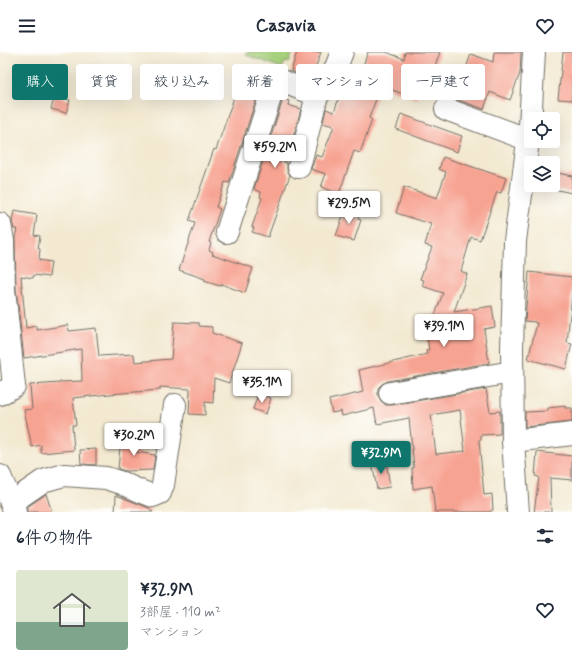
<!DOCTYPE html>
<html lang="ja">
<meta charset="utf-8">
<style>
body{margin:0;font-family:Mynerve,"Klee One",sans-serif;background:#f2f2f3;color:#1f2937;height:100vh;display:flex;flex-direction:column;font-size:15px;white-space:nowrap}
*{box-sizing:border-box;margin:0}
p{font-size:13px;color:#747a83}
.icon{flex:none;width:22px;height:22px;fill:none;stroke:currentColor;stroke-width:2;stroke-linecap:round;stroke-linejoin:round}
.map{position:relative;height:460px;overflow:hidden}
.details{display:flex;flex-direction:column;background:#fff;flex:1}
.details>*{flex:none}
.banner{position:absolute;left:12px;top:12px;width:548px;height:36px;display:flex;gap:8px}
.controls{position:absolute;left:524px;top:60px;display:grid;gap:8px}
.controls a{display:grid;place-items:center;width:36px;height:36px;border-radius:4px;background:#fff;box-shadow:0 4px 16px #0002;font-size:20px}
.price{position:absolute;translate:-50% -34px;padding:0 9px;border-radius:4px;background:#fff;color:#222;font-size:13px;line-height:26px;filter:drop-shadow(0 1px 2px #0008)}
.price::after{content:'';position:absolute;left:50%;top:24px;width:12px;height:9px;margin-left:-6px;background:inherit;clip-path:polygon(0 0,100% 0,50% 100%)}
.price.current{background:#0f766e;color:#fff}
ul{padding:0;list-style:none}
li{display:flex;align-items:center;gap:12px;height:100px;padding:0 16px}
li span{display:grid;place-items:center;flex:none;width:112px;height:80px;border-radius:4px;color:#555}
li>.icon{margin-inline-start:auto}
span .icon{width:48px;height:48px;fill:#fffc;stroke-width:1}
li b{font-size:17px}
h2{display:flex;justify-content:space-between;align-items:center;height:48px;padding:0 16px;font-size:17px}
.tag{padding:0 14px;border-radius:4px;background:#fff;box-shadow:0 4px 16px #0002;font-size:14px;line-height:36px}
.tag.current{background:#0f766e;color:#fff}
header{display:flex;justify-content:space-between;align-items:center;height:52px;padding:0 16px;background:#fff;font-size:18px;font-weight:800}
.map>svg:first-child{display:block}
</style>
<header><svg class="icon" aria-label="menu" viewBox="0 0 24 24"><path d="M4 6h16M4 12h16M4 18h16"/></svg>Casavia<svg class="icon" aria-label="heart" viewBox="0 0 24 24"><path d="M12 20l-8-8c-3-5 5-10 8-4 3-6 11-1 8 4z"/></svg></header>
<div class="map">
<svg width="572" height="460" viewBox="0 0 572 460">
<rect width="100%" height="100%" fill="#fdfcf7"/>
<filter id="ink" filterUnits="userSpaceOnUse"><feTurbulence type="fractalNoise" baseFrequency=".025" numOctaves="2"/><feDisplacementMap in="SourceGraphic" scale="8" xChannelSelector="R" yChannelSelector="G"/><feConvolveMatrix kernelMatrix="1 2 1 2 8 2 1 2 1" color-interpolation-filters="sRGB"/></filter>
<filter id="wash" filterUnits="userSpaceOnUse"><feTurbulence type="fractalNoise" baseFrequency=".012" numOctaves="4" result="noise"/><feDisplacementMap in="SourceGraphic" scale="16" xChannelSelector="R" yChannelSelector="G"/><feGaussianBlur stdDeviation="0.9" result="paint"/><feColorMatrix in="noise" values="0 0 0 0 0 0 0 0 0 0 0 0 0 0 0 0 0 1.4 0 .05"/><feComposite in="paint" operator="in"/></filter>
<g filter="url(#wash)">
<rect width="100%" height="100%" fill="#f3e9d1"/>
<path fill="#a7d17d" stroke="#697e54" d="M247 0H293L289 11 285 10 282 16 246 3Z"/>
<g id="blocks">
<g fill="#f7a392" fill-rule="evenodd">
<path d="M297 0H321L312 26 291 19Z"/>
<path d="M368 0H386L404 7 405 0H440L427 36 422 34 417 47 381 34 369 66 372 68 360 101 354 99 339 142 321 135 326 122 311 117 316 103 322 105 333 77V74L323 71 326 57 334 60 341 40 352 44Z"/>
<path d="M494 0H521L520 21 510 48 490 40 484 57 455 47 471 2 493 10Z"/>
<path d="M563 0H572V48L558 47Z"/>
<path d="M243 19 263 26 229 131 225 130 216 155 220 157 209 190 211 191 209 198 213 200 212 202 253 216 245 241 221 232 220 234 204 229 205 227 179 218 195 171 189 169 214 97 216 98Z"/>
<path d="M55 44 70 48 66 61 51 57Z"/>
<path d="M283 47 289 49 288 53 301 57 295 79 284 110 287 111V118L290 123 268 185 252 180 254 176 252 175 262 146 260 145 261 140 254 137Z"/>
<path d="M401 62 462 84 457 100 396 77Z"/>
<path d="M443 105 506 126 501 141 497 140 480 188 471 185 461 219 467 222 454 260 492 254 495 275 484 277 489 311 388 329 382 332 378 336V343L381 349 386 353H392L486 337 490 360 500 359V382L481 383V388H479L484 443 492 442 493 458 489 460H435L432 434 413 437 412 416H414L409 366 377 372 374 356 342 364 341 359 332 361 329 348 363 340 359 318 427 302 426 298H429L424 265 435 263 443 241 422 234 424 228 420 227 432 195 425 193 431 172 396 161 404 135 437 146 446 120 439 117ZM460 358 465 399 436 402 431 363Z"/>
<path d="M553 120 572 124V141L553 137Z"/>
<path d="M346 155 360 160 358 167 361 168 354 189 336 184Z"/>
<path d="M14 159 37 163 34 183 40 184 38 196 40 197 39 208 51 210 49 225 34 223 33 226 21 224 26 276 37 274V278L68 273 69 279 96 276 99 304 134 302 135 310 171 307 174 270 199 271V274L212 275V281L242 291 229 331 214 326 213 351 205 350V363L189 362 190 337 160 335V338L110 342 73 346 76 373H72L74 398 41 401V393L32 395 24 358 32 357 30 333 60 331V330L82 329 81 297 24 306 16 236 15 186 17 177H14L12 170Z"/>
<path d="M529 220 572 225V241L567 291 572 292 566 317 528 307 537 271H535V270L525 269Z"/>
<path d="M258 342 271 346 266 362 253 357Z"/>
<path d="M565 354V356H572V370L525 375V360L548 359V356Z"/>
<path d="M121 384 136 386 135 400 155 403 153 418 126 419 118 417Z"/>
<path d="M96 397V413L81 412 80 398Z"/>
<path d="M537 400 572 404V428L550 426 551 460H534L539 425 535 424Z"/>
<path d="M386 408 390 435 377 437 372 411Z"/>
<path d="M46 442 52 460H27V455Z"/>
<path d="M116 443 149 456 153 460H115Z"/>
</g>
</g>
</g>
<g filter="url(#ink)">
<use href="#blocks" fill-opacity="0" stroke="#716e65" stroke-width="1"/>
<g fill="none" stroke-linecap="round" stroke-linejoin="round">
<defs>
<g id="minor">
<path d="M317 43 329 33 342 0"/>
<path d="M446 57 529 88"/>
<path d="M0 172 3 189 4 237 14 334 0 342"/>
<path d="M227 180 276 27 317 43 299 115"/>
<path d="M390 341 512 320"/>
<path d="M513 389 572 382"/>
<path d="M0 424 15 460"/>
<path d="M11 451 43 429 64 423 106 426 122 431 140 439 153 444 160 441 163 433 175 353"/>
<path d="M518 460 513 389 512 297 515 189 530 74 534 0"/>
</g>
</defs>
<use href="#minor" stroke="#716e65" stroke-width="24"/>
<use href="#minor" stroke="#fff" stroke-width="22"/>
</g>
</g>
</svg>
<div class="controls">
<a><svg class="icon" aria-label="locate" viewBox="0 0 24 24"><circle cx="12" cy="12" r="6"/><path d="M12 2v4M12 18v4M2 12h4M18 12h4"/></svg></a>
<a><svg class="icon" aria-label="layers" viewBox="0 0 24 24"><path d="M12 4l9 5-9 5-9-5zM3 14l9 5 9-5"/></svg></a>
</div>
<b class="price" style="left:275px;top:117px">¥59.2M</b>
<b class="price" style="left:349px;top:173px">¥29.5M</b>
<b class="price" style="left:444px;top:296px">¥39.1M</b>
<b class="price" style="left:262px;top:352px">¥35.1M</b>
<b class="price" style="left:134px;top:405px">¥30.2M</b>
<b class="price current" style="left:381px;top:423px">¥32.9M</b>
<div class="banner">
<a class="tag current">購入</a>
<a class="tag">賃貸</a>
<a class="tag">絞り込み</a>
<a class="tag">新着</a>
<a class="tag">マンション</a>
<a class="tag">一戸建て</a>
</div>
</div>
<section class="details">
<h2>6件の物件<svg class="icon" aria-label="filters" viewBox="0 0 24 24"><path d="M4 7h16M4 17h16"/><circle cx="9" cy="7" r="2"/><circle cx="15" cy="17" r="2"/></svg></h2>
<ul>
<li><span style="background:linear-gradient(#dfe7d0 65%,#7fa58c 0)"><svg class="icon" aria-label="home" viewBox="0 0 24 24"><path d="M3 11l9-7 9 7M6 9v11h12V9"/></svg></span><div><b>¥32.9M</b><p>3部屋 · 110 m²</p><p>マンション</p></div><svg class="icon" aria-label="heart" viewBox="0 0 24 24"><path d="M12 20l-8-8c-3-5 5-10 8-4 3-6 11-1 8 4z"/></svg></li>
</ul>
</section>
